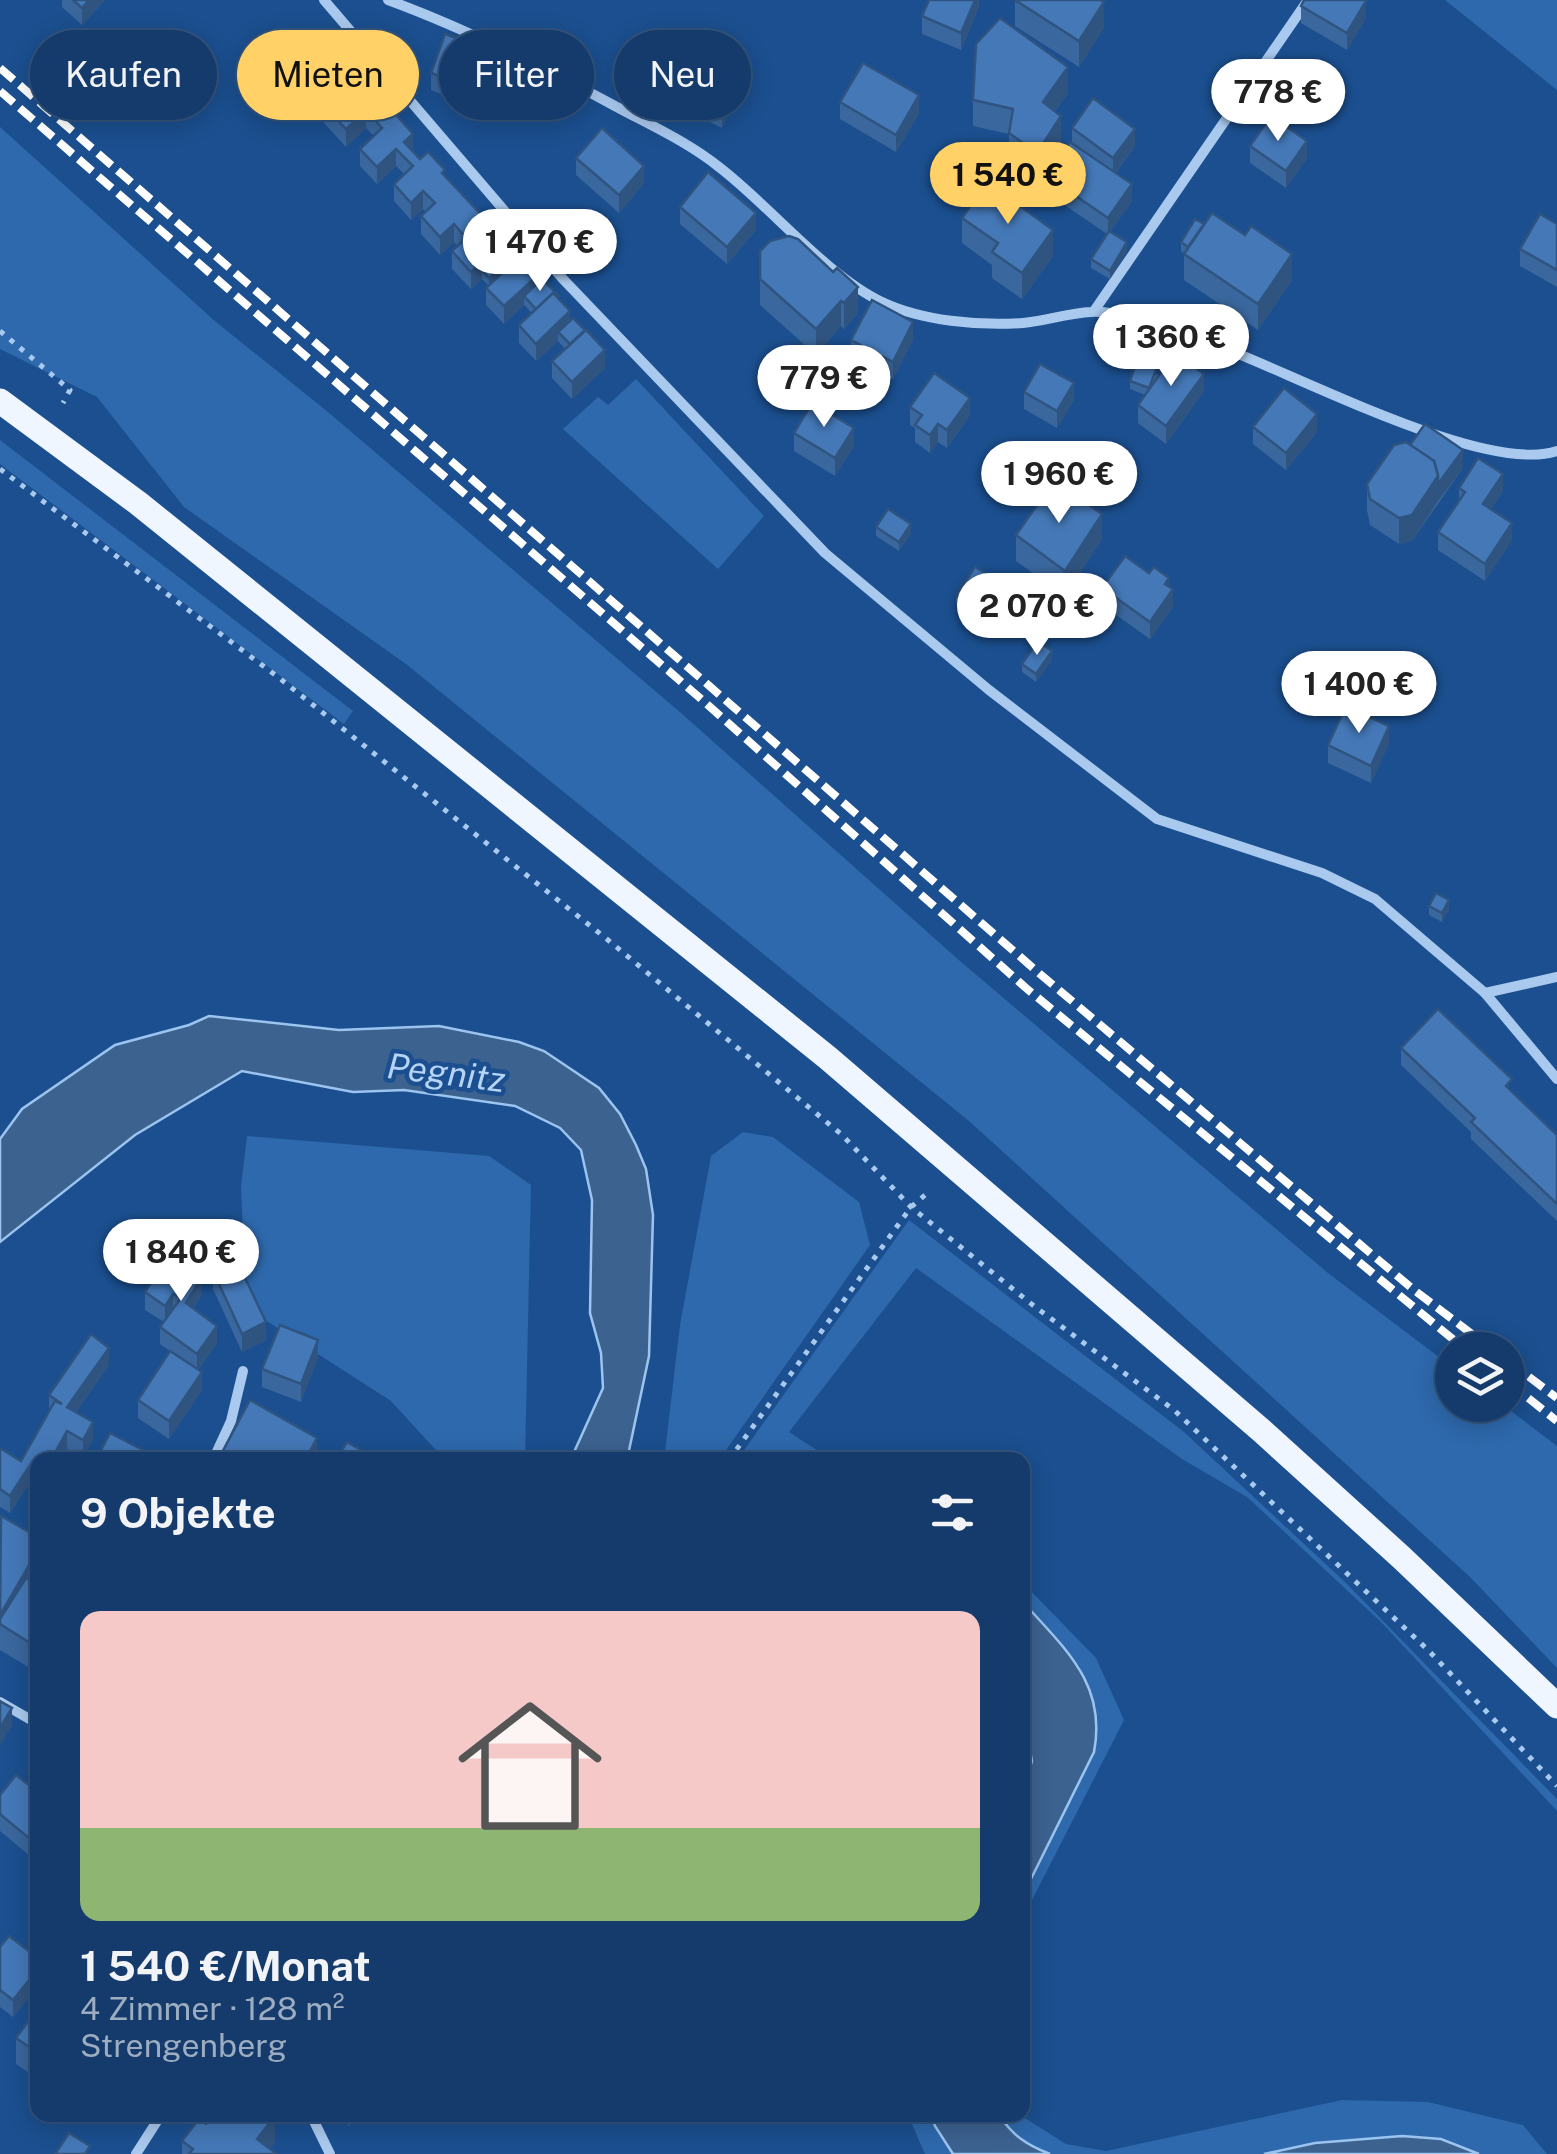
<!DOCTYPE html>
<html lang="de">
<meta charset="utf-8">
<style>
body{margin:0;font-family:"Public Sans",sans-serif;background:#214673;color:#f1f3f6;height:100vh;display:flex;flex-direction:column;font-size:38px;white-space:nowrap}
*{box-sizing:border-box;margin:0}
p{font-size:32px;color:#9dadc1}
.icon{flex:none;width:55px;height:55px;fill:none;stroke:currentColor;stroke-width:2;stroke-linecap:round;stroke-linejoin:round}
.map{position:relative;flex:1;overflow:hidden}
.panel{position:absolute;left:30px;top:1452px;width:1000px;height:670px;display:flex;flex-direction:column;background:#143b6b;border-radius:20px;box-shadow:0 5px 25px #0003,0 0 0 2px #33557e}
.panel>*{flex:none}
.top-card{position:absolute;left:30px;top:30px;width:1000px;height:90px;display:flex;gap:20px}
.tools{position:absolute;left:1435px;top:1332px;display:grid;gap:20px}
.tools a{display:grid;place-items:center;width:90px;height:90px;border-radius:50%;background:#143b6b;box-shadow:0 5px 25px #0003,0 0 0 2px #33557e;font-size:50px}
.price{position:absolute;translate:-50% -85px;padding:0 22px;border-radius:35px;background:#fff;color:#222;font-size:32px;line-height:65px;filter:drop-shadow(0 2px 5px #0008)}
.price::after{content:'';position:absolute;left:50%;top:60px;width:30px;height:22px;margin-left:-15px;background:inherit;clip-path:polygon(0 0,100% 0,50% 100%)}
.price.active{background:#ffd166;color:#111}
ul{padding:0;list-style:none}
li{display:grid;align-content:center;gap:20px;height:530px;padding:0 50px}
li+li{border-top:2px solid #33557e}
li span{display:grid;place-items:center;height:310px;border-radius:20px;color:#555}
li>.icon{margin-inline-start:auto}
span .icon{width:180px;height:180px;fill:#fffc;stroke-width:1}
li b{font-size:42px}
h2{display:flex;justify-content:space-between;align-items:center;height:120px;padding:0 50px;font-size:42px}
.chip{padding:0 35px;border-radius:45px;background:#143b6b;box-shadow:0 5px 25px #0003,0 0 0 2px #33557e;font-size:35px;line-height:90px}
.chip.active{background:#ffd166;color:#111}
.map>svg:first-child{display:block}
</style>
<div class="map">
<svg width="1557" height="2154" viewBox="0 0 1557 2154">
<rect width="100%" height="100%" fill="#1b4f8f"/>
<g fill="#2e69ad">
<path d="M1445 0H1557V90Z"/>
<path d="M0 127 216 322 328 412 681 713 960 961 1328 1273 1452 1367V1405H1503L1557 1446V1668L1470 1577 969 1121 406 664 184 507 97 397 0 349Z"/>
<path d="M636 379 764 516 718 569 563 429 598 397 608 405Z"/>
<path d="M0 440 353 711 344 724 0 464Z"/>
<path d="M743 1132 773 1137 859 1202 870 1245 719 1460H664L680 1325 711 1156Z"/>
<path d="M247 1136 489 1156 531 1185 525 1460H445L391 1401 262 1318 245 1283 241 1186Z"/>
<path d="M909 1220 1184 1432 1345 1582 1557 1799V1811L1381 1622 1247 1497 1182 1459 916 1268 789 1432 832 1460H737Z"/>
<path d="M1023 1583 1096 1658 1124 1720 1031 1902 1023 1934V1895L1094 1752 1080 1667 1023 1602Z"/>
<path d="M1023 1714 1032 1761 1023 1791Z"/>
<path d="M1342 2100 1428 2102 1523 2125 1547 2154H1479L1441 2139 1402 2136 1315 2143 1264 2154H1050C1027 2145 1013 2136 999 2115H1020L1066 2144 1106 2151Z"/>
<path d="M908 2115H932L935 2126 953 2154H925Z"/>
</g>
<g fill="#3c6290" stroke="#9cc4f0" stroke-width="2.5">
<path d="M209 1016 339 1030 439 1026 519 1042 544 1051 599 1088 620 1114 636 1145 646 1169 653 1215 649 1356 627 1460H576L575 1450 603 1388 601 1353 590 1313 592 1200 581 1150 560 1128 515 1106 404 1090 353 1092 242 1071 135 1135 0 1242V1139L22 1109 115 1045 189 1025Z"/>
<path d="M1023 1602C1065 1649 1107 1684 1094 1752L1023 1895V1791L1032 1761 1023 1714Z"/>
<path d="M932 2115H999C1013 2136 1027 2145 1050 2154H953L935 2126Z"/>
<path d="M1402 2136 1441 2139 1479 2154H1264L1315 2143Z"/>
</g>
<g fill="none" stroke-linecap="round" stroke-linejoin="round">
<g stroke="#a9c9ee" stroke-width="5" stroke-dasharray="5 8" stroke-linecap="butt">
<path d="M0 331 70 390 63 403"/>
<path d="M0 469 278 677 608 940 841 1134 911 1207 1034 1306 1174 1410 1429 1651 1557 1786"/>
<path d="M729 1460 911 1207 925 1195"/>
</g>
<g stroke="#a9c9ee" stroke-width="10">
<path d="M324 0 562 278 825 553 989 690 1157 819 1322 873 1375 899 1485 993 1557 1079"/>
<path d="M388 0C467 29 541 66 615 106 650 125 688 142 719 167 770 206 827 276 882 302 922 321 979 326 1023 323 1046 321 1068 313 1091 312 1121 310 1171 329 1200 339 1281 366 1482 476 1557 451"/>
<path d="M1094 311 1308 0"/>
<path d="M1485 993 1557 977"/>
<path d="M213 1460 231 1421 243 1371"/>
<path d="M0 1702 38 1724"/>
<path d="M311 2115 330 2154"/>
<path d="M136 2154 161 2115"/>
</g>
<path stroke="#f0f6ff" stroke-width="25" d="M0 401 138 503 828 1058 1262 1431 1402 1558 1557 1706"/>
<g stroke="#fff" stroke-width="8" stroke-dasharray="18 8" stroke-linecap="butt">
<path d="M0 68 1040 974 1414 1290 1493 1350"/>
<path d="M0 91 700 698 1026 988 1466 1350"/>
<path d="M1508 1361 1557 1398"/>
<path d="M1508 1382 1557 1421"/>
</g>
</g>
<g fill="#3a679d">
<path d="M62 0H105L82 25 62 7Z"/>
<path d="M979 0V7L961 50 922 34V16Z"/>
<path d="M1015 0 1104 28 1079 67 1015 26Z"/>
<path d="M1301 6 1366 18 1347 50 1301 23Z"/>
<path d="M490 67 502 89 491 119 469 111V105L431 90V73Z"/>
<path d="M366 81 413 150 420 159 445 176 505 250 537 284 559 299 570 320 605 368 572 399 552 378V361L565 349 558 341 536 361 519 343V325L532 313 524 305 504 324 486 305V288L489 286 482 279 471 289 452 269V251L457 246 454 242 440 255 421 234V216L426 212 423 209 411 220 394 201V184L404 174 396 166 377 184 360 166V149L374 136 366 128 346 147 324 123V106L327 103 324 99V82Z"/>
<path d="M1068 93 1055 111 1061 142 1037 179 1009 159V134L973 126V100Z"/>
<path d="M840 102 919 113 896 152 840 119Z"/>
<path d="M731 108 722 128 708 121V112Z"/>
<path d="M1072 128 1135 146 1116 173 1132 201 1110 232 1127 251 1110 279 1091 268V259L1107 234 1047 193V176L1072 143Z"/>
<path d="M1250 146 1307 158 1286 188 1250 163Z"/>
<path d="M576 158 644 183 619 213 576 175Z"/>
<path d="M680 207 756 230 727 264 680 224Z"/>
<path d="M962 218 1053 256 1022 299 992 278V265L962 243Z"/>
<path d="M1557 224V287L1520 266V249Z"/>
<path d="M579 238 614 241 599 261 579 247Z"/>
<path d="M770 241 858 313 844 329 841 326 816 355 760 305V251Z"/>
<path d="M1181 242 1292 280 1258 330 1184 280V253L1181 251Z"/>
<path d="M851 340H913L893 379 851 357Z"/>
<path d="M1158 374 1156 381 1204 391 1166 444 1138 423V405L1145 395 1130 389V381Z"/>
<path d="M1024 392 1074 400 1057 428 1024 409Z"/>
<path d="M910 407 970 415 947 448 938 442 930 453 915 442V428L910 425Z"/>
<path d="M1253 427 1317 432 1286 470 1253 444Z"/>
<path d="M794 433 854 446 835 476 794 451Z"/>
<path d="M1463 468 1412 541 1399 544 1370 525 1367 510V484Z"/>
<path d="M1459 488 1503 491 1491 509 1512 540 1485 581 1438 550V532L1459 500Z"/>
<path d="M876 527 911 533 899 551 876 536Z"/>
<path d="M1016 535 1102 539 1065 596 1016 561Z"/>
<path d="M990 585 970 614 956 604V595Z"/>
<path d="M1169 586 1173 607 1150 639 1102 605V588Z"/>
<path d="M1052 660 1036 682 1022 672V664Z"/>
<path d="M1389 743 1371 783 1328 763V745Z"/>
<path d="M1429 906 1449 909 1442 922 1429 915Z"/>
<path d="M1401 1048 1512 1092 1557 1135V1221L1471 1139V1132L1401 1065Z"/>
<path d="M213 1271 266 1340 242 1352 213 1289Z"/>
<path d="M145 1292 202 1294 193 1309 217 1343 198 1370 202 1390 169 1439 138 1418V1400L171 1352 160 1344V1327L164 1322 145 1310Z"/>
<path d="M318 1357 301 1402 262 1387V1369Z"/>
<path d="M109 1365 76 1412 93 1439 83 1457 67 1449 60 1460H38V1486L30 1482 10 1513 0 1507V1448L21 1461 49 1411V1395Z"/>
<path d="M0 1517 34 1582 38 1585V1673L0 1650Z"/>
<path d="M38 1792V1847L30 1856 0 1831V1795Z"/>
<path d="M38 1892V1916L31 1911V1902Z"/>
<path d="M0 1947 38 1958V1996L34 2000 30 1996 13 2017 0 2007Z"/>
<path d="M38 2008V2079L16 2064V2038Z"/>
<path d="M108 2115H127L121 2124Z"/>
<path d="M211 2115H277L275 2118V2142L270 2149 277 2154H182V2141L206 2124Z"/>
<path d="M339 2115H361L349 2126Z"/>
</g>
<g fill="#305480">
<path d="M89 0H105L82 25V8Z"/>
<path d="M975 0H979V7L961 50V33Z"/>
<path d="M1366 1V18L1347 50V33Z"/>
<path d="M1104 2V28L1079 67V41Z"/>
<path d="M490 50V67L484 65Z"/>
<path d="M1068 67V93L1043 127V102Z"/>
<path d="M502 71V89L491 119V101Z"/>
<path d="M919 95V113L896 152V135Z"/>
<path d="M731 99V108L722 128V119Z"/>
<path d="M366 111V128L346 147V129Z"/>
<path d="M1061 116V142L1037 179V153Z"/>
<path d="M1135 129V146L1113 176V158Z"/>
<path d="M413 134V151L404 159V142Z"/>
<path d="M1307 141V158L1286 188V171Z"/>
<path d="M396 149V166L377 184V167Z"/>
<path d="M644 166V183L619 213V195Z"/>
<path d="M1132 184V201L1108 235V218Z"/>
<path d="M423 191V209L411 220V203Z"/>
<path d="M756 213V230L727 264V247Z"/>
<path d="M454 224V242L440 255V237Z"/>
<path d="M1053 230V256L1022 299V273Z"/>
<path d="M614 232V241L599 261V252Z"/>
<path d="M505 240V257L482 270V279L471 289V272Z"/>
<path d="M1127 242V251L1110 279V271Z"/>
<path d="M1292 254V280L1258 330V304Z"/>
<path d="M501 267V276L489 286V278Z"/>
<path d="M537 276V293L524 296V305L504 324V306Z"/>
<path d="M858 287V313L844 329V303Z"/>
<path d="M841 301V326L816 355V329Z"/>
<path d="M570 311V329L558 332V341L536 361V344Z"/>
<path d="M913 322V340L893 379V362Z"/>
<path d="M605 350V368L572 399V382Z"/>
<path d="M1204 374V391L1166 444V426Z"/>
<path d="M1074 383V400L1057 428V411Z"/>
<path d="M970 398V415L947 448V430Z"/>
<path d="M1317 414V432L1286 470V453Z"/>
<path d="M938 424V442L930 453V435Z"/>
<path d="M854 428V446L835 476V458Z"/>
<path d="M1463 450V468L1438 501V484Z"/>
<path d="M1503 474V491L1483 521V504Z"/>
<path d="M1438 476V501L1412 541 1399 544V518Z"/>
<path d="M1102 514V539L1065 596V571Z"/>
<path d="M1512 523V540L1485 581V564Z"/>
<path d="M911 524V533L899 551V542Z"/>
<path d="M990 576V585L970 614V605Z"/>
<path d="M1169 578V595L1173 589V607L1150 639V622Z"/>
<path d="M1052 651V660L1036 682V674Z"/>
<path d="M1389 726V743L1371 783V766Z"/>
<path d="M1449 900V909L1442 922V913Z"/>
<path d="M202 1277V1294L186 1321V1303Z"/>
<path d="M173 1294V1311L165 1323V1306Z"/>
<path d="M266 1322V1340L242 1352V1334Z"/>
<path d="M217 1326V1343L197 1371V1354Z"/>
<path d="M318 1340V1357L301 1402V1384Z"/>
<path d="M109 1348V1365L67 1425V1407Z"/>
<path d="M202 1372V1390L169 1439V1421Z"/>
<path d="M93 1422V1439L83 1457V1440Z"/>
<path d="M67 1431V1449L60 1460H51Z"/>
<path d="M317 1438V1460H305Z"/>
<path d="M30 1465V1482L10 1513V1496Z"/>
<path d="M38 1550V1576L7 1628 0 1624V1615Z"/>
<path d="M12 1708V1725L0 1746V1728Z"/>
<path d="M38 1829V1847L30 1856V1839Z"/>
<path d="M38 1978V1996L34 2000V1982Z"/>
<path d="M30 1979V1996L13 2017V2000Z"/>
<path d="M263 2115H277L275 2118V2142L266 2154 257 2139Z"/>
<path d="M352 2115H361L349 2126V2117Z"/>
</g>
<g fill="#4478b7" stroke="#305480" stroke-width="2.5">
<path d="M73 0H89L82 8Z"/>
<path d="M929 0H975L961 33 922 16Z"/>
<path d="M1015 0H1100L1104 2 1079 41Z"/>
<path d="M1304 0H1365L1366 1 1347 33 1301 6Z"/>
<path d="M1000 18 1068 67 1043 102 1061 116 1037 153 1009 133 1013 109 973 100 976 44Z"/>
<path d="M445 34 490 50 484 65 502 71 491 101 469 93 472 88 431 73Z"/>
<path d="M352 56 366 71 362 76 413 134 404 142 420 159 428 152 445 170 442 173 505 240 471 272 452 251 466 238 454 224 440 237 421 216 435 203 423 191 411 203 394 184 413 166 396 149 377 167 360 149 382 128 366 111 346 129 324 106 336 94 324 82Z"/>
<path d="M863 63 919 95 896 135 840 102Z"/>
<path d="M717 93 731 99 722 119 708 112Z"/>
<path d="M1093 98 1135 129 1113 158 1072 128Z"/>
<path d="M1271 116 1307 141 1286 171 1250 146Z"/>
<path d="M602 128 644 166 619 195 576 158Z"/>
<path d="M1070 142 1132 184 1108 218 1047 176Z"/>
<path d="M708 172 756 213 727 247 680 207Z"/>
<path d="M987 182 1053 230 1022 273 992 252 998 243 962 218Z"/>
<path d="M1212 213 1245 235 1251 226 1292 254 1258 304 1184 254Z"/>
<path d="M1540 214 1557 224V270L1520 249Z"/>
<path d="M595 218 614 232 599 252 579 238Z"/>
<path d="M1195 219 1204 224 1188 247 1181 242Z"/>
<path d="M1109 231 1127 242 1110 271 1091 259Z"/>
<path d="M789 236 798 239 833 272 837 268 858 287 844 303 841 301 816 329 760 279V251L770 241Z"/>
<path d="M504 249 515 261 504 271 501 267 489 278 482 270Z"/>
<path d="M519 257 537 276 504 306 486 288Z"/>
<path d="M542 279 559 296 557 298 553 293 536 309 524 296Z"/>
<path d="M553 293 570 311 536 344 519 325Z"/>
<path d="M872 300 913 322 893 362 851 340Z"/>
<path d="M573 318 585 330 570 344 558 332Z"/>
<path d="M586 330 605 350 572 382 552 361Z"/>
<path d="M1175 353 1204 374 1166 426 1138 405Z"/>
<path d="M1138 358 1158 365 1149 388 1130 381Z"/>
<path d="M1040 364 1074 383 1057 411 1024 392Z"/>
<path d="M934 373 970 398 947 430 938 424 930 435 915 425 922 415 910 407Z"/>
<path d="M1284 388 1317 414 1286 453 1253 427Z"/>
<path d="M812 403 854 428 835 458 794 433Z"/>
<path d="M1425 424 1463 450 1438 484V476L1434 461 1410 445Z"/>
<path d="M1406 442 1434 461 1438 476 1412 515 1399 518 1370 499 1367 484 1394 445Z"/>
<path d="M1478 458 1503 474 1483 504 1512 523 1485 564 1438 532 1465 492 1459 488Z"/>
<path d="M1054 481 1102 514 1065 571 1016 535Z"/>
<path d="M888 509 911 524 899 542 876 527Z"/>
<path d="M1125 556 1149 573 1154 567 1169 578 1165 584 1173 589 1150 622 1102 588Z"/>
<path d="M975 567 990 576 970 605 956 595Z"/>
<path d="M1038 641 1052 651 1036 674 1022 664Z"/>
<path d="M1346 706 1389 726 1371 766 1328 745Z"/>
<path d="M1436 893 1449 900 1442 913 1429 906Z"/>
<path d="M1438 1009 1512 1079 1506 1086 1557 1135V1204L1471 1122 1475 1118 1401 1048Z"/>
<path d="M169 1255 202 1277 186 1303 217 1326 197 1354 160 1327 181 1298 173 1294 165 1306 145 1292Z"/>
<path d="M237 1261 266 1322 242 1334 213 1271Z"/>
<path d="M280 1325 318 1340 301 1384 262 1369Z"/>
<path d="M91 1334 109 1348 67 1407 93 1422 83 1440 67 1431 51 1460H38V1469L30 1465 10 1496 0 1489V1448L21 1461 55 1401 62 1404 49 1395Z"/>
<path d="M170 1351 202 1372 169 1421 138 1400Z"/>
<path d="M250 1400 317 1438 305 1460 258 1459 257 1460H218Z"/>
<path d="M110 1433 162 1460H96Z"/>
<path d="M347 1442 378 1460H336Z"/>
<path d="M1 1516 38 1537V1550L0 1615Z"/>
<path d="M26 1578 38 1585V1648L0 1624V1619Z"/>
<path d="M0 1701 12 1708 0 1728Z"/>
<path d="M16 1775 38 1792V1829L30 1839 0 1814V1795Z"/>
<path d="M38 1892V1907L31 1902Z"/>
<path d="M9 1936 38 1958V1978L34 1982 30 1979 13 2000 0 1990V1947Z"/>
<path d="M38 2008V2053L16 2038Z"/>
<path d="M213 2115H273L275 2116 257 2139 277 2154H189L193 2149 182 2141 199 2119 206 2124Z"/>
<path d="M69 2133 90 2146 85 2154H55Z"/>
</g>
<g text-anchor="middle" stroke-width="9" stroke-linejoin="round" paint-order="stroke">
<g font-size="35" font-style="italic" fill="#b5d3f5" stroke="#1b4f8f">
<text transform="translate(446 1073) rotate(7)" y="12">Pegnitz</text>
</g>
</g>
</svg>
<div class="tools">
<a><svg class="icon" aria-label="layers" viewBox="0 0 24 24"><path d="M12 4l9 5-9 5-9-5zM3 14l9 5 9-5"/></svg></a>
</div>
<b class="price" style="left:1278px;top:144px">778 €</b>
<b class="price active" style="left:1008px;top:227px">1 540 €</b>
<b class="price" style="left:540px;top:294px">1 470 €</b>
<b class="price" style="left:1171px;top:389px">1 360 €</b>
<b class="price" style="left:824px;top:430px">779 €</b>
<b class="price" style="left:1059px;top:526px">1 960 €</b>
<b class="price" style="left:1037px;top:658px">2 070 €</b>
<b class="price" style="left:1359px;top:736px">1 400 €</b>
<b class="price" style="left:181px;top:1304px">1 840 €</b>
<div class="top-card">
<a class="chip">Kaufen</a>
<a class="chip active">Mieten</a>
<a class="chip">Filter</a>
<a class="chip">Neu</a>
</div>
<section class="panel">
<h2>9 Objekte<svg class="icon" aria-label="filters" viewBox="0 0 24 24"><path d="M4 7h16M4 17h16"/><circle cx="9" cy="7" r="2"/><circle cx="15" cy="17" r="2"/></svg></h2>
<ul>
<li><span style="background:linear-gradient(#f6c9c9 70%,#8fb573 0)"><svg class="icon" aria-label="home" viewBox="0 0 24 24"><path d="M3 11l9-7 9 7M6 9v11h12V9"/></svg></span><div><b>1 540 €/Monat</b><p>4 Zimmer · 128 m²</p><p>Strengenberg</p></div></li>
</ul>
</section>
</div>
